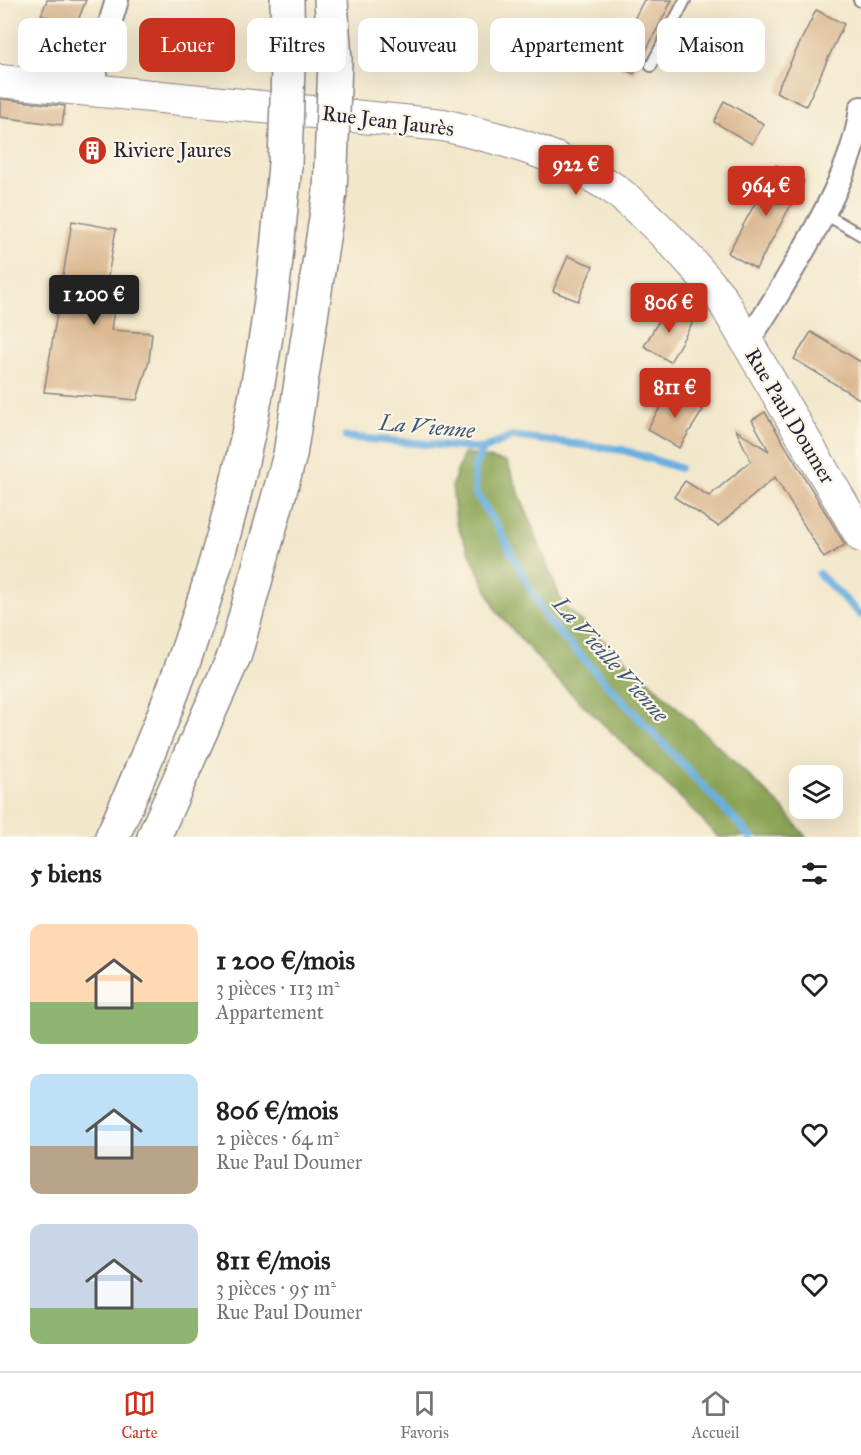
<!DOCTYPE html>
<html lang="fr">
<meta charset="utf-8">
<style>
body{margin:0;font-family:"IM FELL Great Primer",serif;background:#f6f6f6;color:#202124;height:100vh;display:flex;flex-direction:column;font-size:22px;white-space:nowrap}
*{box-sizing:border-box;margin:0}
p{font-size:20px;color:#757577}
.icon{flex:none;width:33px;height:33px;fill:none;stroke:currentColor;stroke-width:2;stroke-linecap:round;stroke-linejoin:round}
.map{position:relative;height:837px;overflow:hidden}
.panel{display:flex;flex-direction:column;background:#fff;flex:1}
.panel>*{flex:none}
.hud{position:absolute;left:18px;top:18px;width:825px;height:54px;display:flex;gap:12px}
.fabs{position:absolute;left:789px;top:765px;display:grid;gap:12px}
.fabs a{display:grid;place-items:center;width:54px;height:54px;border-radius:12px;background:#fff;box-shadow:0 6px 24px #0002;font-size:30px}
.price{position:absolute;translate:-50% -51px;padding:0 14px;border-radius:6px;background:#c8321e;color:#fff;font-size:20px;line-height:39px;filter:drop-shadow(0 2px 3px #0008)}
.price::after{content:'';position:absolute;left:50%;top:36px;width:18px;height:14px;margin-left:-9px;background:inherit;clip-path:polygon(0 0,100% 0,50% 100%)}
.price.current{background:#222;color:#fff}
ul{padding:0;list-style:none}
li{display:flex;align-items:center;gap:18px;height:150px;padding:0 30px}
li span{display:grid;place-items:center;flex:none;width:168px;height:120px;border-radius:12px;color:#555}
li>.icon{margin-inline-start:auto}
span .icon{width:72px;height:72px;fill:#fffc;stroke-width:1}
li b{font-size:26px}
h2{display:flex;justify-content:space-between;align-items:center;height:72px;padding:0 30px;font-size:26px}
.tag{padding:0 21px;border-radius:12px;background:#fff;box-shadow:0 6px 24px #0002;font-size:21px;line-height:54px}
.tag.current{background:#c8321e;color:#fff}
.tab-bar{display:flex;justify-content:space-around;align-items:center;height:84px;border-top:2px solid #e0e0e0;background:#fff;font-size:16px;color:#757577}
.tab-bar a{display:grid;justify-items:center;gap:3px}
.tab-bar .current{color:#c8321e}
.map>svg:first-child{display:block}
</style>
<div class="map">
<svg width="861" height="837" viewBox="0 0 861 837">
<rect width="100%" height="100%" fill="#fcf5e5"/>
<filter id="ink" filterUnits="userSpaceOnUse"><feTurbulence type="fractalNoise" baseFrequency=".0167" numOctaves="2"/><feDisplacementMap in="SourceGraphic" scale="12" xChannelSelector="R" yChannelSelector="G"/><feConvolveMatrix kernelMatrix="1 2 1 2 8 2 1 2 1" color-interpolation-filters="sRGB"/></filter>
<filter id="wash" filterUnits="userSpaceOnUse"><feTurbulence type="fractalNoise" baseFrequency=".008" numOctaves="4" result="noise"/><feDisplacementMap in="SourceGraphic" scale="24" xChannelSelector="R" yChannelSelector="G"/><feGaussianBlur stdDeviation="1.35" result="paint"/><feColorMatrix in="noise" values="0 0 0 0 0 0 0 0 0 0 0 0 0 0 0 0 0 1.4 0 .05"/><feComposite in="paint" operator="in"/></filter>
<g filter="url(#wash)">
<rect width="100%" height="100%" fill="#f2e7cb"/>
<path fill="#8ba455" stroke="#566348" stroke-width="1.5" d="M464 453 507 462 563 605 642 674 783 808 806 837H718L689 806 555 678 497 612 456 523 452 485Z"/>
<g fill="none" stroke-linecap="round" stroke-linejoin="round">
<g stroke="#69afe0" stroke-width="8">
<path d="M346 437 483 449 512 436 623 450 679 468"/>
<path d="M483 449 474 468 476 494 499 529 547 620 751 837"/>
<path d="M819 574 861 615"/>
</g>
</g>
<g id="blocks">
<g fill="#dbb993">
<path d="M47 0H86L75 28 41 15Z"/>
<path d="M644 0H672L634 74 611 63Z"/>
<path d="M816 10 844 24 806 106 776 92Z"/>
<path d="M0 99 65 106 62 125 0 117Z"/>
<path d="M724 101 764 124 752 144 714 122Z"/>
<path d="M776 165 804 181 756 269 728 253Z"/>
<path d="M72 221 116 229 108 277 119 278 111 330 152 333 149 361 137 400 44 392Z"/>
<path d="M568 256 593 266 578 301 553 291Z"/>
<path d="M667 307 693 322 670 362 644 346Z"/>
<path d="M811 332 861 362V400L794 359Z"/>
<path d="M671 390 703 410 679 448 647 429Z"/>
<path d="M765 412 845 545 824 558 775 477 718 526 674 497 685 481 709 496 751 461 736 430 769 451 752 420Z"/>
</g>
</g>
</g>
<g filter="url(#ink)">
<use href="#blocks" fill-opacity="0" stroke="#8a8483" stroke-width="1.5"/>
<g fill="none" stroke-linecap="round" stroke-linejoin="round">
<defs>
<g id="lane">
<path d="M859 0 861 1"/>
<path d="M651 66 685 0"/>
<path d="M825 214 861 235"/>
</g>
<g id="street">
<path d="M90 90 117 0"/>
<path d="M747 342C763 320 777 296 791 272 819 224 854 165 861 108"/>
</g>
<path id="secondary" d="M0 81 443 125C494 137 544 149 590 175 598 180 607 184 614 189 653 219 689 258 720 296L861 536"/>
<g id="highway">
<path d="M287 0 288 67"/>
<path d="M331 0 335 61"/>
<path d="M112 837C125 810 136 782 148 754 201 626 241 491 263 354 274 291 279 228 285 165"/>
<path d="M154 837 235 654 290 455 330 192"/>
</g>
</defs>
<use href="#lane" stroke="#8a8483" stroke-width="14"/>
<use href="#street" stroke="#8a8483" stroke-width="26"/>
<use href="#secondary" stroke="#8a8483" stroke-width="34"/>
<use href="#highway" stroke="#8a8483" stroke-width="36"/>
<use href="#lane" stroke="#fff" stroke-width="10"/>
<use href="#street" stroke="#fff" stroke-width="22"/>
<use href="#secondary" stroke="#fff" stroke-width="32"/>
<use href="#highway" stroke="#fff" stroke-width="33"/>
<defs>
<g id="highway-bridge">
<path d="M285 165 288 67"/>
<path d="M330 192 335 61"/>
</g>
</defs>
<use href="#highway-bridge" stroke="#8a8483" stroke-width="36" stroke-linecap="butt"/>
<use href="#highway-bridge" stroke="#fff" stroke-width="33"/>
</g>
</g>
<defs>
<symbol id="building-disc" viewBox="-11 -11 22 22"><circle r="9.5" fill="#c8321e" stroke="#fcf5e5"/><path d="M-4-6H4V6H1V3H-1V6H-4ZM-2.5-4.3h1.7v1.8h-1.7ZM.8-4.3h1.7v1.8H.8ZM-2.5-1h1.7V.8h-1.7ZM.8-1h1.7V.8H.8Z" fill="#fff"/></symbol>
</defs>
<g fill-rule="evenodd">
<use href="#building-disc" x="76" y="134" width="33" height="33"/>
</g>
<g text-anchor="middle" stroke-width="4.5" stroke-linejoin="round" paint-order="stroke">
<g font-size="21" fill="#22223b" stroke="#fcf5e5">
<text transform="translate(388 121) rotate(7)" y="7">Rue Jean Jaurès</text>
<text transform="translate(790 416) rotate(59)" y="7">Rue Paul Doumer</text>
</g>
<g font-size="21" fill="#22223b" stroke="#fcf5e5" text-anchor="start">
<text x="113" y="157">Riviere Jaures</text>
</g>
<g font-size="22" font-style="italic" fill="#3e5a7d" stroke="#fcf5e5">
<text transform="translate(427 426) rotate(5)" y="8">La Vienne</text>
<text transform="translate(611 659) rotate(48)" y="8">La Vieille Vienne</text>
</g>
</g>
</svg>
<div class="fabs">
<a><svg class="icon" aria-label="layers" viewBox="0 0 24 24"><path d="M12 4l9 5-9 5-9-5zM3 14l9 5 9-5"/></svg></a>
</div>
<b class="price" style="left:576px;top:196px">922 €</b>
<b class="price" style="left:766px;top:217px">964 €</b>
<b class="price current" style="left:94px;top:326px">1 200 €</b>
<b class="price" style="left:669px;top:334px">806 €</b>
<b class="price" style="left:675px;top:419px">811 €</b>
<div class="hud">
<a class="tag">Acheter</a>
<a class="tag current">Louer</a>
<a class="tag">Filtres</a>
<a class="tag">Nouveau</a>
<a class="tag">Appartement</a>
<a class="tag">Maison</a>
</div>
</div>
<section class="panel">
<h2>5 biens<svg class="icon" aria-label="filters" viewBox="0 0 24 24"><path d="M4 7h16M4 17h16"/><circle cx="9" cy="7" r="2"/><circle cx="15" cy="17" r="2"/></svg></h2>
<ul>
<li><span style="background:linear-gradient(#ffd9b3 65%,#8fb573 0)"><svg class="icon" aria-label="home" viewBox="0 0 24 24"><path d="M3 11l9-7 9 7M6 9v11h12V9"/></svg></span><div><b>1 200 €/mois</b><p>3 pièces · 113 m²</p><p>Appartement</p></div><svg class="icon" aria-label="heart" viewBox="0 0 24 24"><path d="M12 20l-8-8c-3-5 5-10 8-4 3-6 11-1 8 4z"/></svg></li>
<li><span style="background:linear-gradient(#bfe0f5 60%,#b9a48a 0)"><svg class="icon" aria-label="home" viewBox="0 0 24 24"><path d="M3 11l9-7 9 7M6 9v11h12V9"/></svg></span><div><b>806 €/mois</b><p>2 pièces · 64 m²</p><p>Rue Paul Doumer</p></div><svg class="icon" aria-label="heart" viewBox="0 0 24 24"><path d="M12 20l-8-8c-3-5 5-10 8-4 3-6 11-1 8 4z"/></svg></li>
<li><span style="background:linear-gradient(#c9d6e8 70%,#8fb573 0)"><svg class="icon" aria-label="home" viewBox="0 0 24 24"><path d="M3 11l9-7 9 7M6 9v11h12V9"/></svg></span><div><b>811 €/mois</b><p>3 pièces · 95 m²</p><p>Rue Paul Doumer</p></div><svg class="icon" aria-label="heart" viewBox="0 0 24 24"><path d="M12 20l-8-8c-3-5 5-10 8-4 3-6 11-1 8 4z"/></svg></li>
</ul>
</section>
<nav class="tab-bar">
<a class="current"><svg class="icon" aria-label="map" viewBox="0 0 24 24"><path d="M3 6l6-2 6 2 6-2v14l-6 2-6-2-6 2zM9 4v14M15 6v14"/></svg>Carte</a>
<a><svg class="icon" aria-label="saved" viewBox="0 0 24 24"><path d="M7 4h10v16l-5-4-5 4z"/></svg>Favoris</a>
<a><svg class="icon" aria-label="home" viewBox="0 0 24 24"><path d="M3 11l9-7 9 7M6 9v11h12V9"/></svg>Accueil</a>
</nav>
